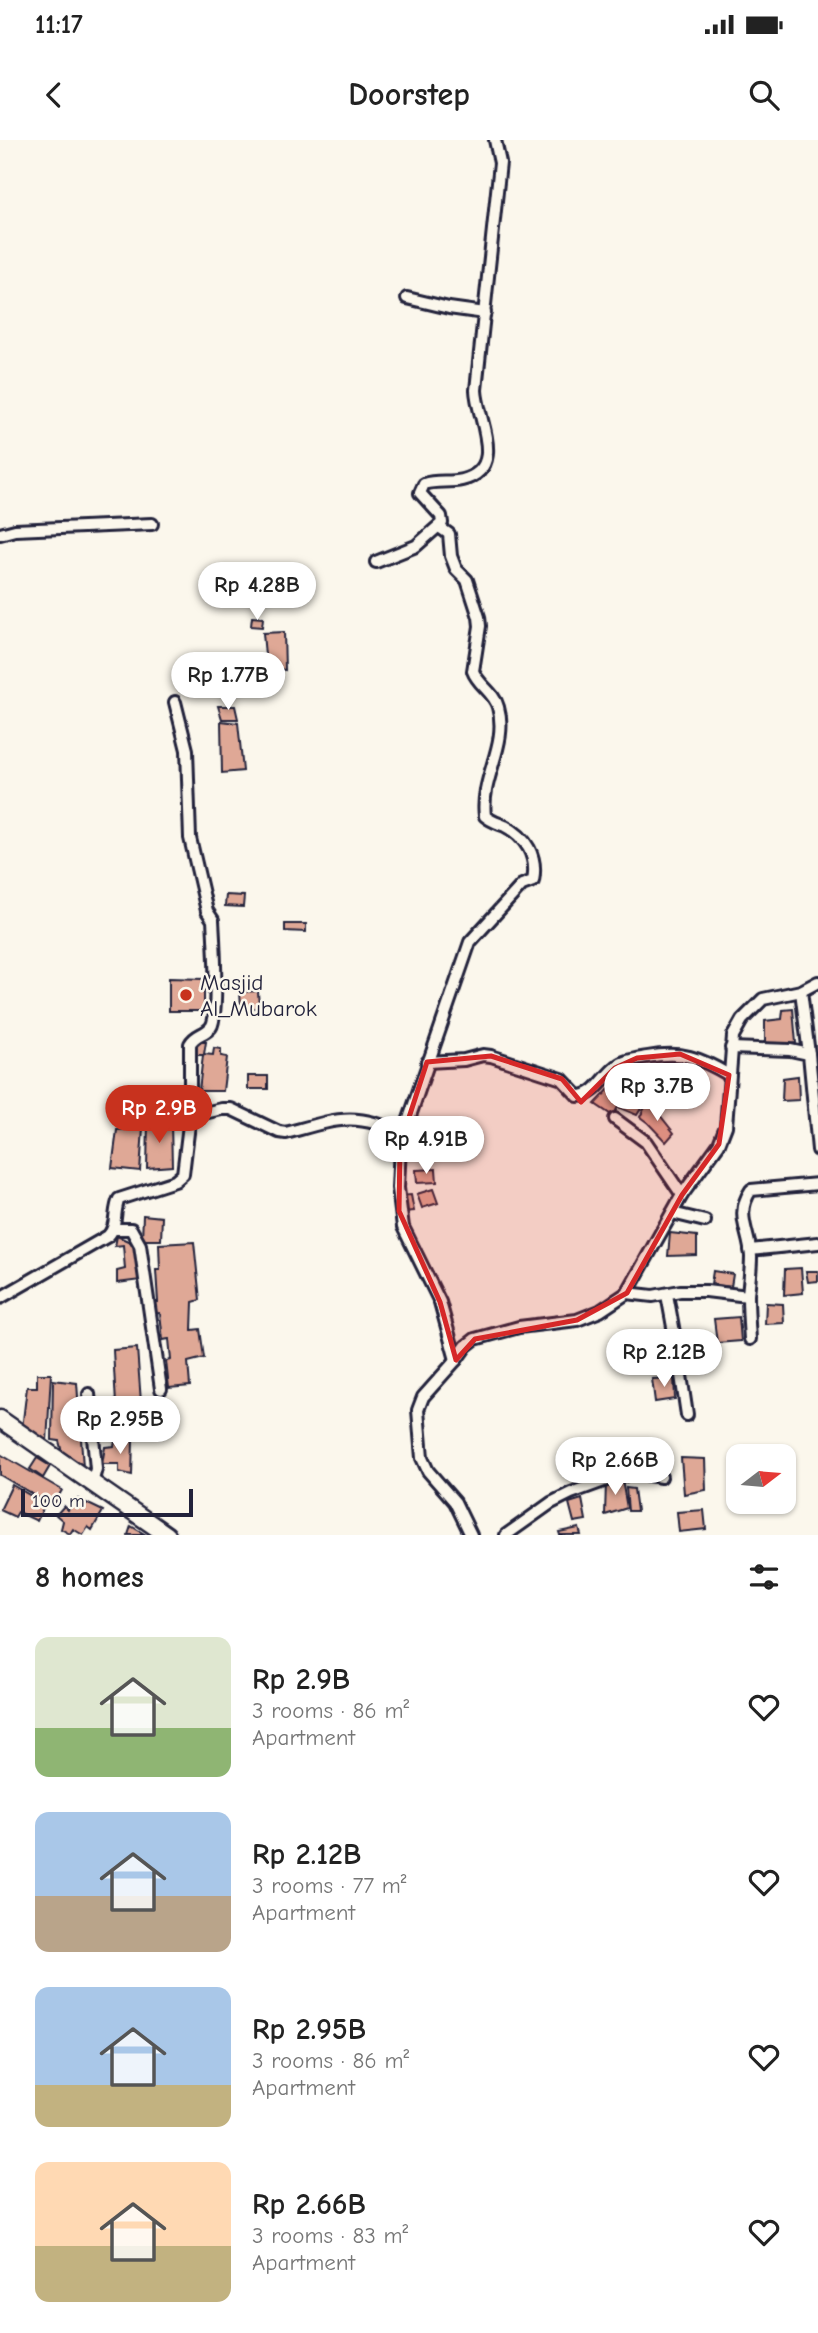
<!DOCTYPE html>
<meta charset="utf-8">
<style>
body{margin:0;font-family:"Comic Neue",sans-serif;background:#f2f2f2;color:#222;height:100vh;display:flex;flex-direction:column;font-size:26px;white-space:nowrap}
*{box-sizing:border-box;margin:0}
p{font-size:23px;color:#767676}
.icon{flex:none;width:38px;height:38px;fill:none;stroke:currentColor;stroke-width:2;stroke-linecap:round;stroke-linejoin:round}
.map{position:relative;height:1395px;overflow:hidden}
.sheet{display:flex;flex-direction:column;background:#fff;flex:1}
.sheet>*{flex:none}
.needle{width:46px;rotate:74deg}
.buttons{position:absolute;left:726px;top:1304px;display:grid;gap:14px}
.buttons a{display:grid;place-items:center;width:70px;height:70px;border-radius:14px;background:#fff;box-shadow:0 2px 5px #0004;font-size:35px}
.scale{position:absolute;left:21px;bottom:18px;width:172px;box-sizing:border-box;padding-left:7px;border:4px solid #22223b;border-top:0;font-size:19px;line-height:24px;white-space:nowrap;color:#22223b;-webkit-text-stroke:5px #fbf7ec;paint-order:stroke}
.price{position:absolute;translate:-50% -60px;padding:0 16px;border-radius:24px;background:#fff;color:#222;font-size:23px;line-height:46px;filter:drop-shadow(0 2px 4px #0008)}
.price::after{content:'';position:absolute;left:50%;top:42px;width:21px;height:16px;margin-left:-10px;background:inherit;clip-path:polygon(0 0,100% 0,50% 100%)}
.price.current{background:#c8321e;color:#fff}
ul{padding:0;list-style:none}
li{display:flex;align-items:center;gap:21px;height:175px;padding:0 35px}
li span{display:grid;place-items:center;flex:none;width:196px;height:140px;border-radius:14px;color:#555}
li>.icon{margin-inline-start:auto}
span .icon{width:84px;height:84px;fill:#fffc;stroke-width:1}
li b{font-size:30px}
h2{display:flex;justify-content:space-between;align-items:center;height:84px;padding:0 35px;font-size:30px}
.status{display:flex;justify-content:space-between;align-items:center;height:49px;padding:0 35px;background:#fff;direction:ltr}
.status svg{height:19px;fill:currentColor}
header{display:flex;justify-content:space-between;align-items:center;height:91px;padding:0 35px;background:#fff;font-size:32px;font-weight:700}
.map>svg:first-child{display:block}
</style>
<div class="status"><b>11:17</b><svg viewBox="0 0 49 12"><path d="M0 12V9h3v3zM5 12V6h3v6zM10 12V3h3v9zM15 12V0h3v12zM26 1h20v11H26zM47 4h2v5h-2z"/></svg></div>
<header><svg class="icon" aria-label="back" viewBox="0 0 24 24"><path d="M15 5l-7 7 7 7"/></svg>Doorstep<svg class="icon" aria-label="search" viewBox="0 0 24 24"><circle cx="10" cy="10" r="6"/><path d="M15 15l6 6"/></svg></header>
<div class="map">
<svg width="818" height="1395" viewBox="0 0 818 1395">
<rect width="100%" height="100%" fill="#fbf7ec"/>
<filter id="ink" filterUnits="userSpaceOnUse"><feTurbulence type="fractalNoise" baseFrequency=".0143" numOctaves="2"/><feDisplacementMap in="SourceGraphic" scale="14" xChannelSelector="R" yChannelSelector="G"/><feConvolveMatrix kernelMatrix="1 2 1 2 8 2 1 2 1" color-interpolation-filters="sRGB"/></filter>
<g filter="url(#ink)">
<g fill="#dfa896" stroke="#22223b" stroke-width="2">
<path d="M252 477 263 478 262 487 251 486Z"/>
<path d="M284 492 285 530 266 527 263 493Z"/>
<path d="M218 566H235L238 579H222Z"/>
<path d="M221 581 238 583 243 631 222 633Z"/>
<path d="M226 755 244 756 243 767 225 766Z"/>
<path d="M285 784H306V792L285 791Z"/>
<path d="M169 838 204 839V871H169Z"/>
<path d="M258 851 259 868H241L240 852Z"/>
<path d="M793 869 796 903 765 905V881L782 879 783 870Z"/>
<path d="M194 902H206L204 914 213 915 214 908 221 909V916L227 917 223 951H199L203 915H194Z"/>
<rect x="248" y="936" width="20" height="13"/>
<path d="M798 936 799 960 782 961 783 938Z"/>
<path d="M612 946 620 951 622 946 645 962 637 975 618 967 613 976 595 964Z"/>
<path d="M647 963 659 974 674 993 666 1002 648 983 640 977Z"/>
<path d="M148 982H171L172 1026 147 1028Z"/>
<path d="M143 988 140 1031 112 1028 117 990Z"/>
<path d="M433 1003 435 1015 419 1017 417 1005Z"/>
<path d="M436 1029 437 1042 417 1043 416 1030Z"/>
<path d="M433 1049 438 1063 422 1068 417 1054Z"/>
<path d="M411 1055 414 1071 403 1072 400 1056Z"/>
<path d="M143 1075 162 1077 161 1100H142Z"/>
<path d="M670 1093 697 1096V1115L668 1116Z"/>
<path d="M117 1096 137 1105 141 1140 117 1143V1131L125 1129 123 1105 115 1106Z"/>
<path d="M194 1102 200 1160 193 1162 192 1190 200 1189 204 1218 188 1222 190 1246 169 1248 166 1221 171 1220 169 1199 163 1200 160 1173 154 1174 153 1162H158L156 1130H160L159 1104Z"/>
<path d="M801 1128 803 1153 784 1155 785 1129Z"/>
<path d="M713 1131 733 1134 731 1147 711 1144Z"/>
<path d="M806 1131H818V1141L808 1142Z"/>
<path d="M766 1163 783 1164 784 1183 765 1184Z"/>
<path d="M739 1177 741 1201 717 1203 714 1179Z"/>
<path d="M137 1208 141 1262 116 1264 113 1210Z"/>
<path d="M37 1234H51L47 1302 22 1289 27 1247H37Z"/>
<path d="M674 1238 675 1259 655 1262 652 1239Z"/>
<path d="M53 1240 77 1243 83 1327 63 1316 59 1301 52 1300Z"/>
<path d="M133 1300 132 1335 119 1332V1324H102L105 1307 114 1306 115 1301Z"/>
<path d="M0 1314 62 1350 53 1366 0 1335Z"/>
<path d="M37 1318 50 1326 43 1338 30 1329Z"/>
<path d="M681 1318 705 1319 706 1350 684 1354Z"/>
<path d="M622 1340 627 1368 605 1375 606 1343Z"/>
<path d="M12 1345 45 1364 37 1381 18 1372 15 1377 0 1370Z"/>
<path d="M626 1348 634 1349 637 1371H628Z"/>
<path d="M78 1359 103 1371 92 1390 88 1387 83 1395 73 1389 70 1394 61 1389 63 1381 56 1375 64 1366 68 1370Z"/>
<path d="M582 1359 586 1380 574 1382 569 1363Z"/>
<path d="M704 1370 706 1389 679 1392 677 1372Z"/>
<path d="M131 1386 146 1395H128Z"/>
<path d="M579 1388 581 1395H560L559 1392Z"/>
</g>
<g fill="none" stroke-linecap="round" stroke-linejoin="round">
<defs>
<g id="street">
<path d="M407 158 449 168 485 173"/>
<path d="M439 387 449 394 451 416 456 429 467 440 479 477 480 486 473 531C478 545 494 552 498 567 509 605 480 637 485 676 492 682 498 683 505 686 526 697 538 716 533 741L522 745 470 802 400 1005 398 1048 403 1087 440 1162 456 1220"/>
<path d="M0 394 15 390 152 384"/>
<path d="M376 422 416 406 442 383 441 376 420 353 424 344C436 340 449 343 462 340 508 329 477 279 476 250L500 23 495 0"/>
<path d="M801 851 809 914"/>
<path d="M731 908 790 910 809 914 818 1010"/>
<path d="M427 922 464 920 483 915 491 916 562 939 578 956C596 956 603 937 616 927 624 920 636 919 647 917 682 911 699 917 729 935"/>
<path d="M190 976 222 969H231L279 992 286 993C334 980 356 970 403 995"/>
<path d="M615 979 646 1002 682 1055"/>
<path d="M672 1073 705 1081"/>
<path d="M114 1089H131L140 1105 161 1249"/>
<path d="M750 1110 818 1103"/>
<path d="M627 1153 653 1156 680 1151H706L748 1156"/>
<path d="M667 1155C675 1195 681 1234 687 1275"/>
<path d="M0 1158 108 1096C118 1086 113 1071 119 1059L175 1041 183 1034 190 976V904C195 894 205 895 211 887 219 877 214 797 213 780L207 771 190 698 187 610 175 562"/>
<path d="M750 1199C749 1185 748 1170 748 1155 749 1143 751 1130 751 1117 750 1092 734 1075 751 1050L818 1044"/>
<path d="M89 1254 96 1329 92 1343"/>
<path d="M471 1395 455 1362 428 1331 422 1318 418 1270 423 1257 456 1220 466 1206 475 1199 519 1187 577 1180 600 1171 627 1153 682 1055 719 1004 726 986 733 896 742 880 763 859 801 851 818 842"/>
<path d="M506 1395 551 1363 571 1353 612 1338 637 1333 661 1337"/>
</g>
<path id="secondary" d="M0 1279 167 1395"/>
</defs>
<use href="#street" stroke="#22223b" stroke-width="16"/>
<use href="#secondary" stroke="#22223b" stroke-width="21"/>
<use href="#street" stroke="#fbf7ec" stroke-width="10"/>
<use href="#secondary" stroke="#fbf7ec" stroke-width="16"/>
</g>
</g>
<path fill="#d62828" fill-opacity="0.2" stroke="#d62828" stroke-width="5" stroke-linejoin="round" d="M680 914 729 935 719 1004 682 1055 627 1153 577 1180 475 1199 456 1220 440 1162 399 1071 400 1005 427 922 491 916 562 939 581 962 615 928 637 918Z"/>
<circle fill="#c8321e" stroke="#fbf7ec" stroke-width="2.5" cx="186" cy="855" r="7"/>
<g text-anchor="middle" stroke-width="5" stroke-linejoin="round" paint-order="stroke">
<g font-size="23" fill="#22223b" stroke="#fbf7ec" text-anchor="start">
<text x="200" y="850">Masjid<tspan x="200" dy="26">Al_Mubarok</tspan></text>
</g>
</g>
</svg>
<div class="buttons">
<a><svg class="needle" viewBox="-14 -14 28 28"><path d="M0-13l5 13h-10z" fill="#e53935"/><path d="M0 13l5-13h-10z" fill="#767676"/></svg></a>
</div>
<div class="scale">100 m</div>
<b class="price" style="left:257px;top:482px">Rp 4.28B</b>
<b class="price" style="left:228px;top:572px">Rp 1.77B</b>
<b class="price" style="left:657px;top:983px">Rp 3.7B</b>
<b class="price current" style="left:159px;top:1005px">Rp 2.9B</b>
<b class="price" style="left:426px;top:1036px">Rp 4.91B</b>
<b class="price" style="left:664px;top:1249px">Rp 2.12B</b>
<b class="price" style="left:120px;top:1316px">Rp 2.95B</b>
<b class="price" style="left:615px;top:1357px">Rp 2.66B</b>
</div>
<section class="sheet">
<h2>8 homes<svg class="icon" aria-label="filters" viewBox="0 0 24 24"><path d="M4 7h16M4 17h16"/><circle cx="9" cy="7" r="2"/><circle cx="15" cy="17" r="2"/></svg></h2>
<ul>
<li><span style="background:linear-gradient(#dfe7d0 65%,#8fb573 0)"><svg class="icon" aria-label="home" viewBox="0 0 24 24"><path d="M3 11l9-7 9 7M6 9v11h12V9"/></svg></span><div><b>Rp 2.9B</b><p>3 rooms · 86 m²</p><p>Apartment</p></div><svg class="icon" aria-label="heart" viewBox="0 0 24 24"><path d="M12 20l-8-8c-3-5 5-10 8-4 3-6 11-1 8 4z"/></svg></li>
<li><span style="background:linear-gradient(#a9c7e8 60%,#b9a48a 0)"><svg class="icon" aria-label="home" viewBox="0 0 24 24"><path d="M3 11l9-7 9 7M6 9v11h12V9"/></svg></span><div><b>Rp 2.12B</b><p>3 rooms · 77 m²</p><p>Apartment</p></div><svg class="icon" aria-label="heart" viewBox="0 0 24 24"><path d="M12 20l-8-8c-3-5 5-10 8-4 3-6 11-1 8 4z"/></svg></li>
<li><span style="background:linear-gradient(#a9c7e8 70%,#c2b280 0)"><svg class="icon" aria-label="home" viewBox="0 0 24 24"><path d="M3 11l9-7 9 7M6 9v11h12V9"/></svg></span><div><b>Rp 2.95B</b><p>3 rooms · 86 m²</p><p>Apartment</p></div><svg class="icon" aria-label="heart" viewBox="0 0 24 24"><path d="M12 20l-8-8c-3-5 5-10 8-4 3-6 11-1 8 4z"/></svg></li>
<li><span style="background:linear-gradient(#ffd9b3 60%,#c2b280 0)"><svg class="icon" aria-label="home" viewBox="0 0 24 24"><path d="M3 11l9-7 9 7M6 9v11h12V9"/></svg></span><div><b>Rp 2.66B</b><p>3 rooms · 83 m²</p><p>Apartment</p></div><svg class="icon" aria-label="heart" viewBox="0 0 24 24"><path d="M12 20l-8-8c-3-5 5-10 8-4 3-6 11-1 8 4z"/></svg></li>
</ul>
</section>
